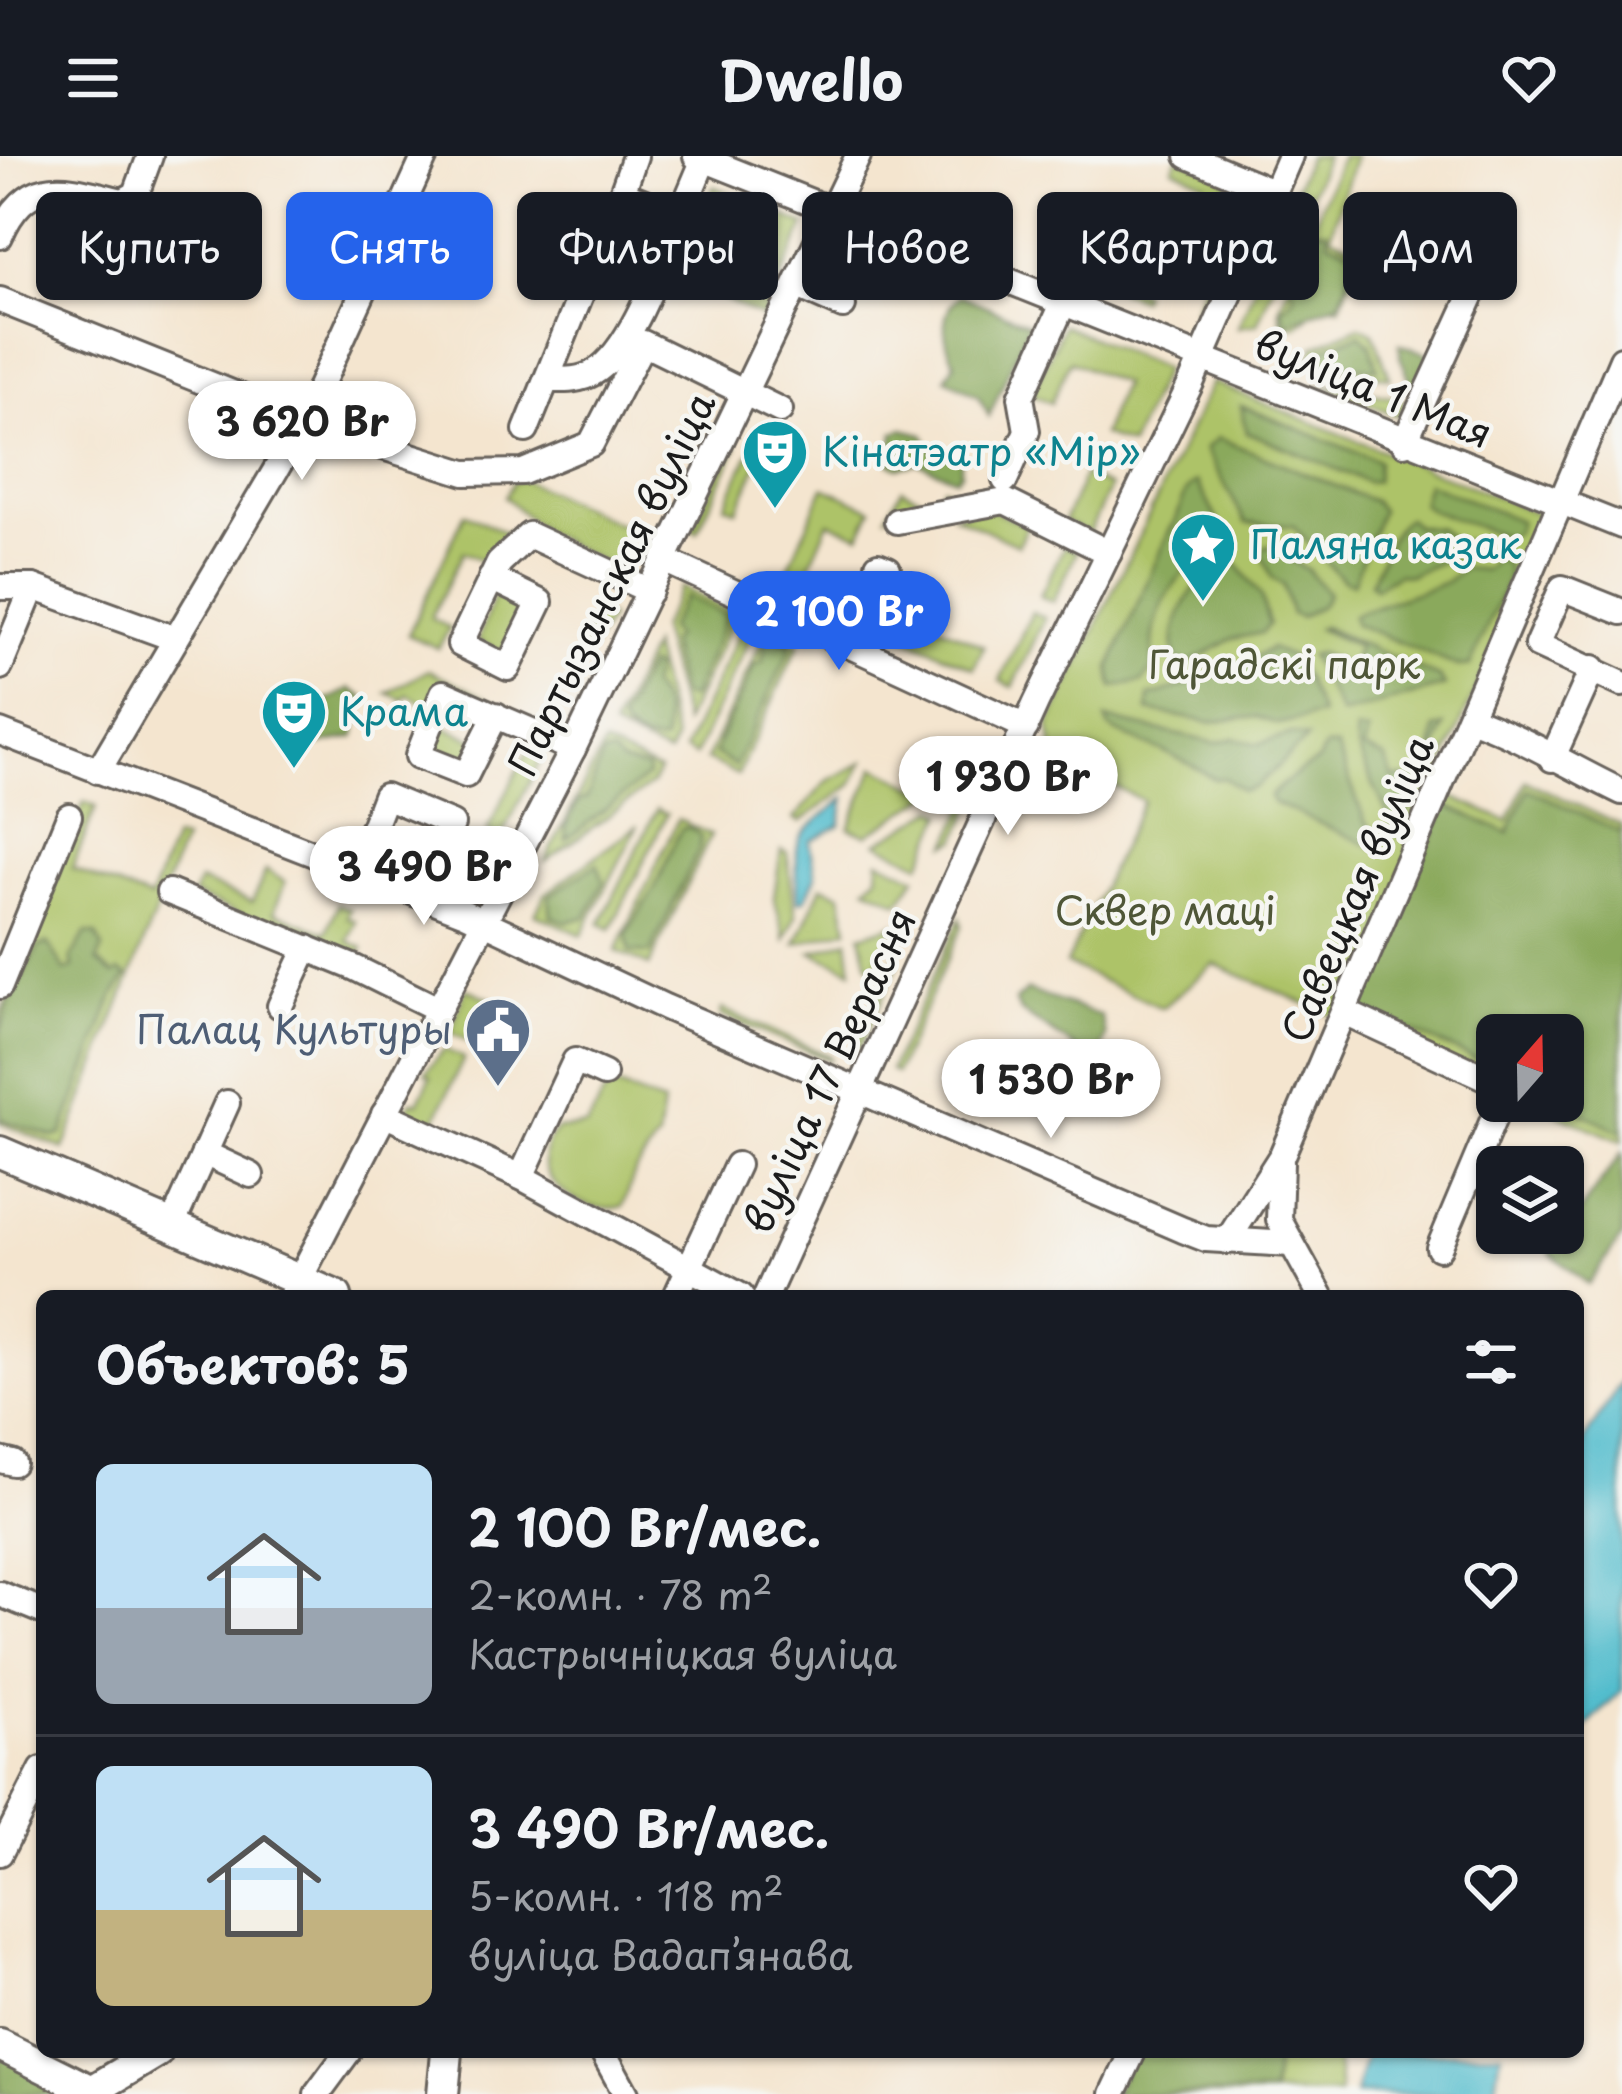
<!DOCTYPE html>
<html lang="ru">
<meta charset="utf-8">
<style>
body{margin:0;font-family:"Playpen Sans",sans-serif;background:#20242c;color:#f1f3f6;height:100vh;display:flex;flex-direction:column;font-size:45px;white-space:nowrap}
*{box-sizing:border-box;margin:0}
p{font-size:39px;color:#9ea1a6}
.icon{flex:none;width:66px;height:66px;fill:none;stroke:currentColor;stroke-width:2;stroke-linecap:round;stroke-linejoin:round}
.map{position:relative;flex:1;overflow:hidden}
.sheet{position:absolute;left:36px;top:1134px;width:1548px;height:768px;display:flex;flex-direction:column;background:#171b24;border-radius:18px;box-shadow:0 3px 9px #0004}
.sheet>*{flex:none}
.hud{position:absolute;left:36px;top:36px;width:1551px;height:108px;display:flex;gap:24px}
.needle{width:78px;rotate:20deg}
.fabs{position:absolute;left:1476px;top:858px;display:grid;gap:24px}
.fabs a{display:grid;place-items:center;width:108px;height:108px;border-radius:18px;background:#171b24;box-shadow:0 3px 9px #0004;font-size:60px}
.price{position:absolute;translate:-50% -102px;padding:0 27px;border-radius:42px;background:#fff;color:#222;font-size:39px;line-height:78px;filter:drop-shadow(0 3px 6px #0008)}
.price::after{content:'';position:absolute;left:50%;top:72px;width:36px;height:27px;margin-left:-18px;background:inherit;clip-path:polygon(0 0,100% 0,50% 100%)}
.price.active{background:#2563eb;color:#fff}
ul{padding:0;list-style:none}
li{display:flex;align-items:center;gap:36px;height:300px;padding:0 60px}
li+li{border-top:3px solid #363941}
li span{display:grid;place-items:center;flex:none;width:336px;height:240px;border-radius:18px;color:#555}
li>.icon{margin-inline-start:auto}
span .icon{width:144px;height:144px;fill:#fffc;stroke-width:1}
li b{font-size:51px}
h2{display:flex;justify-content:space-between;align-items:center;height:144px;padding:0 60px;font-size:51px}
.tag{padding:0 42px;border-radius:18px;background:#171b24;box-shadow:0 3px 9px #0004;font-size:42px;line-height:108px}
.tag.active{background:#2563eb;color:#fff}
header{display:flex;justify-content:space-between;align-items:center;height:156px;padding:0 60px;background:#171b24;font-size:54px;font-weight:700}
.map>svg:first-child{display:block}
</style>
<header><svg class="icon" aria-label="menu" viewBox="0 0 24 24"><path d="M4 6h16M4 12h16M4 18h16"/></svg>Dwello<svg class="icon" aria-label="heart" viewBox="0 0 24 24"><path d="M12 20l-8-8c-3-5 5-10 8-4 3-6 11-1 8 4z"/></svg></header>
<div class="map">
<svg width="1622" height="1938" viewBox="0 0 1622 1938">
<rect width="100%" height="100%" fill="#f6f6f2"/>
<filter id="ink" filterUnits="userSpaceOnUse"><feTurbulence type="fractalNoise" baseFrequency=".00833" numOctaves="2"/><feDisplacementMap in="SourceGraphic" scale="24" xChannelSelector="R" yChannelSelector="G"/><feConvolveMatrix kernelMatrix="1 2 1 2 8 2 1 2 1" color-interpolation-filters="sRGB"/></filter>
<filter id="wash" filterUnits="userSpaceOnUse"><feTurbulence type="fractalNoise" baseFrequency=".004" numOctaves="4" result="noise"/><feDisplacementMap in="SourceGraphic" scale="48" xChannelSelector="R" yChannelSelector="G"/><feGaussianBlur stdDeviation="2.7" result="paint"/><feColorMatrix in="noise" values="0 0 0 0 0 0 0 0 0 0 0 0 0 0 0 0 0 1.4 0 .05"/><feComposite in="paint" operator="in"/></filter>
<g filter="url(#wash)">
<rect width="100%" height="100%" fill="#f4e5cf"/>
<g fill="#adc368" stroke="#647042" stroke-width="3">
<path d="M1308 0H1326L1257 168 1238 171Z"/>
<path d="M1341 0H1355L1330 80 1363 94 1340 151C1319 146 1311 159 1296 170L1282 169 1279 153Z"/>
<path d="M1178 1 1230 22 1203 88 1187 73 1206 27 1173 12Z"/>
<path d="M1246 29 1253 32 1202 157 1194 154Z"/>
<path d="M714 31 805 69 763 162 671 116Z"/>
<path d="M1045 93 1143 137 1140 143 1041 102Z"/>
<path d="M1063 169 1164 213 1130 290 1102 279 1122 228 1070 205 1051 247 1032 238Z"/>
<path d="M1360 170 1373 176 1390 222 1310 204 1315 190Z"/>
<path d="M1212 226 1549 362 1433 633 1508 665 1526 625 1622 670V986L1528 945H1563V879H1497V931L1214 808 1162 852 1066 808 1143 645 1054 599 1049 570Z"/>
<path d="M1317 226 1395 241 1405 246 1398 260Z"/>
<path d="M731 289 737 292 697 376 691 373Z"/>
<path d="M764 295 737 354 725 349 749 298Z"/>
<path d="M1084 319 1110 331 1089 377 1064 365Z"/>
<path d="M523 324 630 373 612 411 543 375 505 341 513 326Z"/>
<path d="M943 330 971 343 887 359 902 333 934 347Z"/>
<path d="M824 331 872 353 860 379 829 366 798 436 781 428Z"/>
<path d="M988 352 1027 370 1018 389 953 359Z"/>
<path d="M465 357 516 382 489 408 463 396 431 462 450 472 438 492 408 479Z"/>
<path d="M1064 390 1077 396 1053 446 1040 440Z"/>
<path d="M681 431 736 458 684 567 660 473Z"/>
<path d="M502 437 524 448 507 492 499 495 478 484 494 440Z"/>
<path d="M884 444 984 490 974 512 874 467Z"/>
<path d="M598 455 610 462 582 509 573 504Z"/>
<path d="M1032 456 1045 462 1013 531 1000 525Z"/>
<path d="M744 466 755 471 695 600 684 594Z"/>
<path d="M767 474 799 488 738 619 706 604Z"/>
<path d="M652 490 675 585 668 599 612 572Z"/>
<path d="M429 514 493 545 490 551 430 552 407 538 404 544 387 537Z"/>
<path d="M431 565 482 587 466 619 418 600Z"/>
<path d="M531 588 543 600 501 682 487 675Z"/>
<path d="M604 589 659 615 652 628 544 707Z"/>
<path d="M993 591 998 594 957 684 948 688Z"/>
<path d="M863 606 852 629 800 666 794 663 826 626Z"/>
<path d="M875 611 932 638 867 679 849 672Z"/>
<path d="M84 646 96 651 72 713 150 743 174 682 183 685 64 993 0 967V859Z"/>
<path d="M657 653 667 658 611 773 600 768Z"/>
<path d="M936 653 944 657 921 708 877 687Z"/>
<path d="M678 663 711 679 649 810 616 795Z"/>
<path d="M638 669 582 779 535 758 545 738Z"/>
<path d="M377 682 473 728 468 734 377 697Z"/>
<path d="M781 694 787 697 796 760 785 784 774 741Z"/>
<path d="M879 704 916 721 899 746 866 731 878 719Z"/>
<path d="M266 714 285 726 274 756 326 777 338 748 350 753 347 762 356 765 348 785 363 792 357 806 193 739 199 725 252 746Z"/>
<path d="M822 730 841 738 848 773 796 788Z"/>
<path d="M960 762 962 770 896 917 890 914Z"/>
<path d="M895 768 874 812 868 809 861 779Z"/>
<path d="M848 784 852 814 812 796Z"/>
<path d="M895 800 898 808 860 892 855 889Z"/>
<path d="M465 832 491 843 471 886 451 877Z"/>
<path d="M722 853 829 900 830 904 720 859Z"/>
<path d="M444 893 464 902 432 971 405 957 411 945 418 947 431 920 425 917Z"/>
<path d="M616 930 663 948 658 983 636 1013 623 1050C588 1064 512 1018 558 973L587 970 605 936Z"/>
<path d="M1152 1896H1336L1340 1938H1128Z"/>
</g>
<g fill="#8aa95c" stroke="#53623c" stroke-width="3">
<path d="M1316 73 1327 74 1328 85 1357 96 1340 146 1286 167 1281 153 1294 141 1292 127 1305 112 1304 99Z"/>
<path d="M960 139 1029 168 989 260 978 240 946 222 955 207C943 184 938 157 960 139Z"/>
<path d="M1360 178 1370 188 1378 213 1314 203 1324 192Z"/>
<path d="M1400 188 1431 199 1415 236 1400 201Z"/>
<path d="M1241 250 1378 305 1376 325 1367 326 1247 276Z"/>
<path d="M903 273 924 278 931 294 961 299V317L955 322 919 307 898 311 890 307 894 277Z"/>
<path d="M1218 282 1373 345 1381 354 1353 427 1343 424 1293 370 1246 367 1205 293Z"/>
<path d="M1197 326 1224 376C1183 415 1145 448 1154 511L1142 526 1113 531 1110 512 1170 373C1183 359 1178 336 1197 326Z"/>
<path d="M1426 327 1520 365 1516 376 1507 381 1430 354 1422 348Z"/>
<path d="M1408 362 1416 370 1439 372 1455 386 1474 384 1475 392 1409 419 1398 418 1375 432 1370 427C1382 407 1389 371 1408 362Z"/>
<path d="M1267 390 1308 414 1328 438 1322 449 1300 461 1291 458 1283 429 1272 422 1260 395Z"/>
<path d="M1231 400 1261 440 1269 468 1262 477 1232 483 1188 508 1176 502C1164 467 1200 414 1231 400Z"/>
<path d="M1497 402 1507 409 1508 422 1470 510 1459 511 1355 468 1352 460 1360 456 1447 426 1463 412 1484 414Z"/>
<path d="M685 440 727 460 691 542 681 540 669 486 674 481 668 472Z"/>
<path d="M1323 471 1440 522 1445 530 1341 559 1310 499 1319 497 1351 511 1358 490 1318 473Z"/>
<path d="M774 482 790 488V494L735 610 715 598C725 564 744 542 754 508L762 507 766 485Z"/>
<path d="M1271 492 1296 503 1321 559 1277 568 1257 561 1209 566 1148 555 1149 540C1164 539 1258 502 1271 492Z"/>
<path d="M648 509 654 512 650 531C664 545 668 567 664 586 649 588 625 580 620 565Z"/>
<path d="M350 533 364 541 355 581 314 590 307 574 315 550Z"/>
<path d="M1106 563 1216 587 1235 582 1258 588 1293 578 1308 582 1256 631 1243 635 1224 622 1214 623C1184 601 1144 590 1109 572Z"/>
<path d="M1444 570 1425 626 1396 679C1389 654 1353 598 1356 575L1368 576 1364 593 1385 602 1393 622 1415 621 1431 603 1435 573Z"/>
<path d="M1325 591H1337L1365 665 1378 679 1375 692 1274 647 1270 640C1285 626 1298 615 1318 605Z"/>
<path d="M612 598 622 607 647 613 648 620 566 684V669L579 645 587 642 603 599Z"/>
<path d="M1528 633 1622 677V976L1556 945H1563V879H1497V912L1360 854 1445 649 1508 677Z"/>
<path d="M682 672H691L701 681 699 693 650 797 630 796 627 779C637 758 652 740 661 719 669 702 672 688 682 672Z"/>
<path d="M597 708 604 726 586 761 566 766 551 760 549 740Z"/>
<path d="M86 777 96 778 103 792 97 805 114 819 119 815 127 820 114 839 62 978 53 981 0 963V877L7 851 38 791 48 787 65 815 73 811 71 802Z"/>
<path d="M1027 834 1101 860 1106 880 1101 894 1086 899 1020 855 1015 845Z"/>
<path d="M1622 997V1081L1588 1128 1550 1097Z"/>
<path d="M0 1894 71 1938H0Z"/>
<path d="M1133 1896H1276L1272 1938H1113Z"/>
</g>
<g fill="#50bbcc" stroke="#366c74" stroke-width="3">
<path d="M845 642 840 669 810 685 816 720 805 744 798 745C795 671 791 687 845 642Z"/>
<path d="M1622 1225V1535L1584 1573 1578 1589V1308L1585 1283Z"/>
<path d="M1367 1896H1501L1495 1938H1355Z"/>
</g>
</g>
<g filter="url(#ink)">
<g fill="none" stroke-linecap="round" stroke-linejoin="round">
<defs>
<g id="minor">
<path d="M635 0 622 37 680 60 704 3"/>
<path d="M696 0 1622 370"/>
<path d="M1188 0 1275 36"/>
<path d="M0 80C28 15 67 32 123 45L136 38 150 0"/>
<path d="M798 130 843 150"/>
<path d="M0 144 304 266 465 317 523 316 591 288 643 187 780 254"/>
<path d="M547 224C563 224 579 225 593 217 633 195 663 101 680 60"/>
<path d="M526 274 622 37"/>
<path d="M1404 287 1481 119"/>
<path d="M1005 324 1027 275 1021 241 1063 148"/>
<path d="M897 365 1005 345 1109 397"/>
<path d="M666 405 1026 571"/>
<path d="M491 422 540 446 508 512 460 488 499 407 529 379 650 435"/>
<path d="M0 431H33L173 482"/>
<path d="M1622 456 1562 432 1537 489 1622 528"/>
<path d="M853 491 888 413 878 409"/>
<path d="M0 511 33 431"/>
<path d="M496 559 466 619 418 600 443 537 573 593"/>
<path d="M1470 562C1524 582 1570 611 1622 636"/>
<path d="M0 576 463 756 665 851 1183 1074 1206 1083 1290 1088"/>
<path d="M1552 603 1593 512"/>
<path d="M98 615 304 266 425 0"/>
<path d="M357 713 385 640 452 668"/>
<path d="M169 736 355 812 438 853"/>
<path d="M0 830 69 660"/>
<path d="M280 850 307 792"/>
<path d="M1344 856 1497 927"/>
<path d="M384 958 521 1021 741 1140"/>
<path d="M204 997 251 1019"/>
<path d="M1281 1007 1279 1064 1321 1140"/>
<path d="M521 1021 575 905 604 918"/>
<path d="M173 1067 227 947"/>
<path d="M1227 1085 1282 999 1622 203"/>
<path d="M1439 1092 1501 945"/>
<path d="M291 1140 573 593 858 0"/>
<path d="M676 1140 737 1009"/>
<path d="M766 1140 1036 547 1191 227 1290 0"/>
<path d="M0 1304 13 1307"/>
<path d="M0 1438 42 1455"/>
<path d="M0 1697 42 1614"/>
<path d="M603 1896 626 1938"/>
<path d="M317 1938 348 1896"/>
<path d="M1113 1938 1133 1896"/>
</g>
<g id="major">
<path d="M0 996 336 1140"/>
<path d="M0 1889 92 1935"/>
<path d="M87 1938 157 1896"/>
<path d="M443 1938 447 1896"/>
</g>
</defs>
<use href="#minor" stroke="#68625b" stroke-width="30"/>
<use href="#major" stroke="#68625b" stroke-width="36"/>
<use href="#minor" stroke="#fff" stroke-width="24"/>
<use href="#major" stroke="#fff" stroke-width="30"/>
</g>
</g>
<defs>
<symbol id="theatre-pin" viewBox="-11 -11 22 30"><path d="M0 17L-7.5 6A9.5 9.5 0 1 1 7.5 6Z" fill="#0f9aa8" stroke="#f6f6f2"/><path d="M-5-5.5Q0-4 5-5.5V0Q5 5 0 6Q-5 5-5 0ZM-3.3-2.5H-1v1.5H-3.3ZM1-2.5H3.3v1.5H1ZM-2.8 1Q0 5.5 2.8 1Z" fill="#fff"/></symbol>
<symbol id="sight-pin" viewBox="-11 -11 22 30"><path d="M0 17L-7.5 6A9.5 9.5 0 1 1 7.5 6Z" fill="#0f9aa8" stroke="#f6f6f2"/><path d="M0-6L1.8-2.2L6-1.7L2.9 1.2L3.7 5.4L0 3.3L-3.7 5.4L-2.9 1.2L-6-1.7L-1.8-2.2Z" fill="#fff"/></symbol>
<symbol id="civic-pin" viewBox="-11 -11 22 30"><path d="M0 17L-7.5 6A9.5 9.5 0 1 1 7.5 6Z" fill="#5c6f8a" stroke="#f6f6f2"/><path d="M-.6-6.5H3V-4.5H.6V-3L4-1V1h2V6H-6V1h2V-1L-.6-3ZM-1.2 2.5V6h2.4V2.5Z" fill="#fff"/></symbol>
</defs>
<g fill-rule="evenodd">
<use href="#theatre-pin" x="737" y="258" width="76" height="104"/>
<use href="#sight-pin" x="1165" y="351" width="76" height="104"/>
<use href="#theatre-pin" x="256" y="518" width="76" height="104"/>
<use href="#civic-pin" x="460" y="836" width="76" height="104"/>
</g>
<g text-anchor="middle" stroke-width="9" stroke-linejoin="round" paint-order="stroke">
<g font-size="39" fill="#1c1c1c" stroke="#f6f6f2">
<text transform="translate(1373 233) rotate(22)" y="14">вуліца 1 Мая</text>
<text transform="translate(612 428) rotate(-64)" y="14">Партызанская вуліца</text>
<text transform="translate(1358 733) rotate(-67)" y="14">Савецкая вуліца</text>
<text transform="translate(830 915) rotate(-65)" y="14">вуліца 17 Верасня</text>
</g>
<g font-size="39" fill="#0d838f" stroke="#f6f6f2" text-anchor="start">
<text x="822" y="310">Кінатэатр «Мір»</text>
<text x="1250" y="403">Паляна казак</text>
<text x="340" y="570">Крама</text>
</g>
<g font-size="39" fill="#4f5637" stroke="#f6f6f2">
<text x="1284" y="523">Гарадскі парк</text>
<text x="1165" y="769">Сквер маці</text>
</g>
<g font-size="39" fill="#4e5e75" stroke="#f6f6f2" text-anchor="end">
<text x="452" y="888">Палац Культуры</text>
</g>
</g>
</svg>
<div class="fabs">
<a><svg class="needle" viewBox="-14 -14 28 28"><path d="M0-13l5 13h-10z" fill="#e53935"/><path d="M0 13l5-13h-10z" fill="#9ea1a6"/></svg></a>
<a><svg class="icon" aria-label="layers" viewBox="0 0 24 24"><path d="M12 4l9 5-9 5-9-5zM3 14l9 5 9-5"/></svg></a>
</div>
<b class="price" style="left:302px;top:327px">3 620 Br</b>
<b class="price active" style="left:839px;top:517px">2 100 Br</b>
<b class="price" style="left:1008px;top:682px">1 930 Br</b>
<b class="price" style="left:424px;top:772px">3 490 Br</b>
<b class="price" style="left:1051px;top:985px">1 530 Br</b>
<div class="hud">
<a class="tag">Купить</a>
<a class="tag active">Снять</a>
<a class="tag">Фильтры</a>
<a class="tag">Новое</a>
<a class="tag">Квартира</a>
<a class="tag">Дом</a>
</div>
<section class="sheet">
<h2>Объектов: 5<svg class="icon" aria-label="filters" viewBox="0 0 24 24"><path d="M4 7h16M4 17h16"/><circle cx="9" cy="7" r="2"/><circle cx="15" cy="17" r="2"/></svg></h2>
<ul>
<li><span style="background:linear-gradient(#bfe0f5 60%,#9aa5b1 0)"><svg class="icon" aria-label="home" viewBox="0 0 24 24"><path d="M3 11l9-7 9 7M6 9v11h12V9"/></svg></span><div><b>2 100 Br/мес.</b><p>2-комн. · 78 m²</p><p>Кастрычніцкая вуліца</p></div><svg class="icon" aria-label="heart" viewBox="0 0 24 24"><path d="M12 20l-8-8c-3-5 5-10 8-4 3-6 11-1 8 4z"/></svg></li>
<li><span style="background:linear-gradient(#bfe0f5 60%,#c2b280 0)"><svg class="icon" aria-label="home" viewBox="0 0 24 24"><path d="M3 11l9-7 9 7M6 9v11h12V9"/></svg></span><div><b>3 490 Br/мес.</b><p>5-комн. · 118 m²</p><p>вуліца Вадапʼянава</p></div><svg class="icon" aria-label="heart" viewBox="0 0 24 24"><path d="M12 20l-8-8c-3-5 5-10 8-4 3-6 11-1 8 4z"/></svg></li>
</ul>
</section>
</div>
